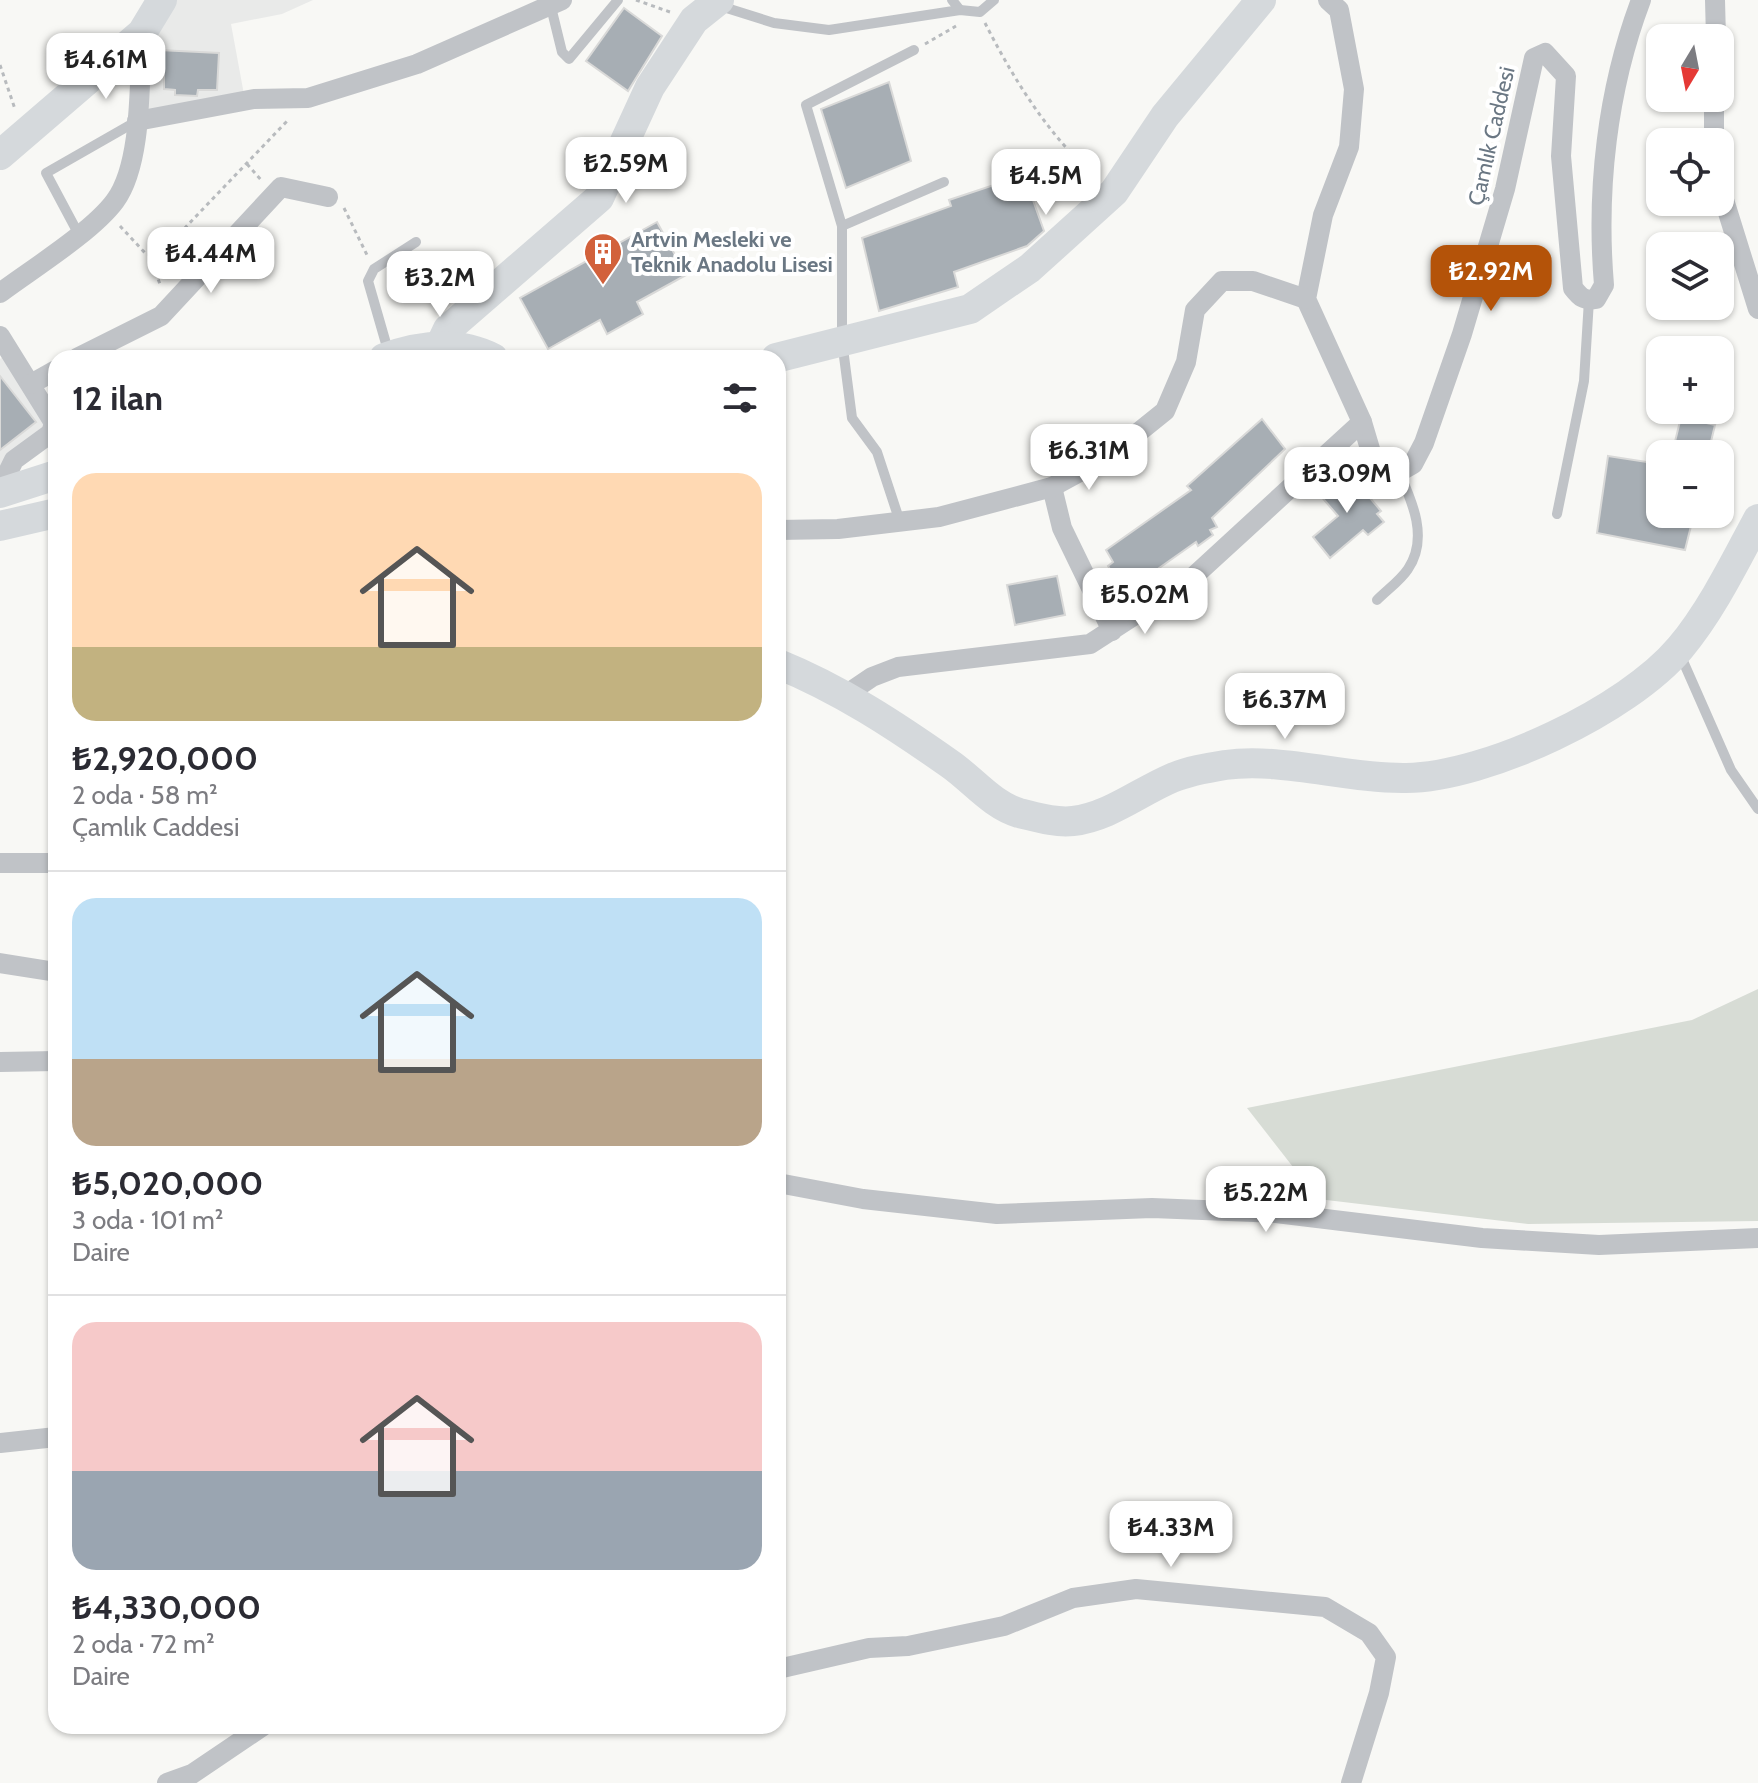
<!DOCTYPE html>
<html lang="tr">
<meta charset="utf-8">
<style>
body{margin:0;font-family:Cabin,sans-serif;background:#f7f7f7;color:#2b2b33;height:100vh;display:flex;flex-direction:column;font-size:30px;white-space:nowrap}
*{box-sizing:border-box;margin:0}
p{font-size:26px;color:#7c7c81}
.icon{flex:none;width:44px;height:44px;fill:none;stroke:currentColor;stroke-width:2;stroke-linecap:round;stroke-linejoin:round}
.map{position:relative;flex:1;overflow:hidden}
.details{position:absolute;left:48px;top:350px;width:738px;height:1384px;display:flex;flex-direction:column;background:#fff;border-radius:24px;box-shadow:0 2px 6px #0004}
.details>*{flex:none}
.needle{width:52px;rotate:190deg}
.controls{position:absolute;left:1646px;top:24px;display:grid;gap:16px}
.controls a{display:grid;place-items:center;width:88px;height:88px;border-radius:16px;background:#fff;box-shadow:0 2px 6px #0004;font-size:40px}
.price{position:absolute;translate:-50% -68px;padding:0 18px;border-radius:16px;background:#fff;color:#222;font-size:26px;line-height:52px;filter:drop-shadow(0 2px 4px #0008)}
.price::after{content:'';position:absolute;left:50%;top:48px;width:24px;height:18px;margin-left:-12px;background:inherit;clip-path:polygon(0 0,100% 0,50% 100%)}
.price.current{background:#b45309;color:#fff}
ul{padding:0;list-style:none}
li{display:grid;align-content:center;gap:16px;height:424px;padding:0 24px}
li+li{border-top:2px solid #e1e1e2}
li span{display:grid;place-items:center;height:248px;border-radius:24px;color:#555}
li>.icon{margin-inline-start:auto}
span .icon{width:144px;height:144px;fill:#fffc;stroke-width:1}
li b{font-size:34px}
h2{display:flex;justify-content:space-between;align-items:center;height:96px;padding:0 24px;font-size:34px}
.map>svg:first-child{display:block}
</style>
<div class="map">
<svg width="1758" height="1783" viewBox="0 0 1758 1783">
<rect width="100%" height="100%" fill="#f8f8f5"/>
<g fill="#e9eae9">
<path d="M162 0H313L282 14 231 24 245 100 137 121 142 33Z"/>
<path d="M10 351 52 418 0 488V359Z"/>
</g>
<path fill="#d7dcd5" d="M1758 989V1221L1528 1224 1318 1199 1247 1108 1692 1020Z"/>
<g fill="#a7aeb4" stroke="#d9d9d8" stroke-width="2">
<path d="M624 8 662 36 628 91 586 61Z"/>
<path d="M159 50 219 53 217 90H198L197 96 175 95V90L164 89V72H158Z"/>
<path d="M889 82 911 161 846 188 821 109Z"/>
<path d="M1024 175 1044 231 1027 246 954 272 958 287 879 311 862 238 951 206 949 200Z"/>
<path d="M657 222 686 275 637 302 643 314 607 334 600 320 548 349 520 298Z"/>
<path d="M0 376 36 422 0 450Z"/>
<path d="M1681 417 1715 425 1708 454H1672Z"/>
<path d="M1262 419 1285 449 1212 518 1217 527 1210 530 1213 535 1198 546 1196 542 1128 590 1122 577 1116 579 1108 566 1113 562 1106 550 1191 490 1187 486Z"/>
<path d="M1608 456 1660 464V514H1694L1685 550 1597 533Z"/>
<path d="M1348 472 1381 511 1377 514 1384 522 1368 535 1363 530 1330 558 1313 537 1338 516 1320 495Z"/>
<path d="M1057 576 1065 615 1015 625 1007 585Z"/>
</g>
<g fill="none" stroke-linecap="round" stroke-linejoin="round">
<g stroke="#b8bbbe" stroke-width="3" stroke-dasharray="4 4" stroke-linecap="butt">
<path d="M636 0 670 12"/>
<path d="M985 23C1013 78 1049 137 1097 178"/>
<path d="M925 44 956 26"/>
<path d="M0 65 15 109"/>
<path d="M247 164 262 181"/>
<path d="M344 208 367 255"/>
<path d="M120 226 146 254 159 255 289 119"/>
<path d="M150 257 161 287"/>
</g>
<g stroke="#c0c3c7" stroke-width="10">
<path d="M952 0 960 10"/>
<path d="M717 5 774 23 829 30 960 10 980 12 994 0"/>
<path d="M551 7 562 52 569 59 618 0"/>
<path d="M842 226 944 182"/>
<path d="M78 233 46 173 137 121"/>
<path d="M389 354 368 281 374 269 416 242"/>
<path d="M1557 514 1584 381 1589 300"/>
<path d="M900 522 877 452 852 418 842 341V226L806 105 914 50"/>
<path d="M1377 600C1387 590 1401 580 1408 569 1429 538 1412 501 1399 472"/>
<path d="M1679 652 1731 770 1758 809"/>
</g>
<g stroke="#c0c3c7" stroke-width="20">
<path d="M1328 0 1339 10 1354 89 1349 147 1323 215 1306 299 1362 422 1373 459 1399 472 1413 464 1424 443 1462 334 1505 189 1534 58 1545 53 1566 76 1561 156 1573 288C1580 297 1584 301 1596 299L1604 285C1596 190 1607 90 1641 0"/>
<path d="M1715 0 1716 38"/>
<path d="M1714 98V142"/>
<path d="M137 121 254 99 308 98 417 64 562 0"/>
<path d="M1720 187 1758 309"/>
<path d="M0 293C32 269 92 232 115 201 143 163 139 79 142 33"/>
<path d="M0 336 54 423 51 433 14 460 0 488"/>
<path d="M77 358 161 316 281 187 328 197"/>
<path d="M31 384 56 370"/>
<path d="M1052 487 1062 528 1112 631"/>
<path d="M778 530 838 529 939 517 1052 487 1109 456 1165 411 1186 362 1195 310 1222 281H1253L1306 299"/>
<path d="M844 696 872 677 898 667 1090 644 1192 578 1362 422"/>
<path d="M0 863H56"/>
<path d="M0 963 56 972"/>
<path d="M0 1062 56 1061"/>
<path d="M778 1183 863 1199 997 1214 1152 1208 1276 1213 1482 1238 1599 1245 1758 1238"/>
<path d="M0 1443 56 1437"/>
<path d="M778 1669 869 1648 908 1646 1004 1626 1073 1598 1136 1589 1325 1607 1369 1633 1386 1657 1379 1693 1351 1783"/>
<path d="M167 1783 192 1774 263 1726"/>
</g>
<g stroke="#d5d9dc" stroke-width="30">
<path d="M0 155 142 33 162 0"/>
<path d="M440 346 448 329 599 198 650 87 694 20 719 0"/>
<path d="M384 358C420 345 458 340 493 358"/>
<path d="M776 358 970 309 1030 268 1114 192 1165 116 1261 0"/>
<path d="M0 493 56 475"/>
<path d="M0 526 56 513"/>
<path d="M778 664C840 689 896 726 950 764 973 780 992 805 1019 813 1036 817 1055 823 1073 821 1109 817 1139 792 1172 778 1189 771 1207 768 1225 765 1282 757 1347 779 1406 778 1487 777 1628 710 1680 648 1711 611 1735 562 1758 519"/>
</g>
</g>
<defs>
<symbol id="building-pin" viewBox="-11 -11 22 30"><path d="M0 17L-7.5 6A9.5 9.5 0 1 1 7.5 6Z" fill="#d2613b" stroke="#fff"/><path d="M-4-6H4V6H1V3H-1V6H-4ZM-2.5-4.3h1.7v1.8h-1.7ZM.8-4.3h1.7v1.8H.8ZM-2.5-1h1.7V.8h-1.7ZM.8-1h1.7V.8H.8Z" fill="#fff"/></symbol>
</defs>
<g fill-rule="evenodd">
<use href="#building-pin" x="581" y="230" width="44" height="60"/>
</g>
<g text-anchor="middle" stroke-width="8" stroke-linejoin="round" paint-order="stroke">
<g font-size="22" fill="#6a7783" stroke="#fff">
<text transform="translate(1491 136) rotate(-77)" y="8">Çamlık Caddesi</text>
</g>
<g font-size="22" font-weight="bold" fill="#6a7783" stroke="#fff" text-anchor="start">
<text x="631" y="247">Artvin Mesleki ve<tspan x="631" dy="25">Teknik Anadolu Lisesi</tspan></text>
</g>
</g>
</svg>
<div class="controls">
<a><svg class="needle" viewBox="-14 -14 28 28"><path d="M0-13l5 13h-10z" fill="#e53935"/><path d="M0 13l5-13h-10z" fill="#7c7c81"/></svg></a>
<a><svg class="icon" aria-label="locate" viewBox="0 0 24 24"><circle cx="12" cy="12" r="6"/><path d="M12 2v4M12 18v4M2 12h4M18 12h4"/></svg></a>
<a><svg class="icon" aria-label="layers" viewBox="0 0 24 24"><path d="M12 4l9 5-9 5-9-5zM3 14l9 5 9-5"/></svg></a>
<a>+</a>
<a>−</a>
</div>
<b class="price" style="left:106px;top:101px">₺4.61M</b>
<b class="price" style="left:626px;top:205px">₺2.59M</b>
<b class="price" style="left:1046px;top:217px">₺4.5M</b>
<b class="price" style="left:211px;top:295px">₺4.44M</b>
<b class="price current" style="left:1491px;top:313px">₺2.92M</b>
<b class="price" style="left:440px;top:319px">₺3.2M</b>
<b class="price" style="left:1089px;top:492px">₺6.31M</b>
<b class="price" style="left:1347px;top:515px">₺3.09M</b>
<b class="price" style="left:1145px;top:636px">₺5.02M</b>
<b class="price" style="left:1285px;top:741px">₺6.37M</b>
<b class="price" style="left:1266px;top:1234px">₺5.22M</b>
<b class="price" style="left:1171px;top:1569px">₺4.33M</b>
<section class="details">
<h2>12 ilan<svg class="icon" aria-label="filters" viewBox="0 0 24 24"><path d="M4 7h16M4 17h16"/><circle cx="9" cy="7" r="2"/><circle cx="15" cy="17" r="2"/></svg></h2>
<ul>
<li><span style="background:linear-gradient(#ffd9b3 70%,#c2b280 0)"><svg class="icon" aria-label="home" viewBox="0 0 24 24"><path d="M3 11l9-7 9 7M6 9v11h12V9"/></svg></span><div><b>₺2,920,000</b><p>2 oda · 58 m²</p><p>Çamlık Caddesi</p></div></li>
<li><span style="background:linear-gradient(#bfe0f5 65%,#b9a48a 0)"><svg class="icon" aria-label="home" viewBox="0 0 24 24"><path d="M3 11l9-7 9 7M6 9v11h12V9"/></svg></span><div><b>₺5,020,000</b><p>3 oda · 101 m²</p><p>Daire</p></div></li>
<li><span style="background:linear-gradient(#f6c9c9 60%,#9aa5b1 0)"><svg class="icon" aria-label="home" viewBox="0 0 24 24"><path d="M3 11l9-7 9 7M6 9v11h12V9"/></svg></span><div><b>₺4,330,000</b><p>2 oda · 72 m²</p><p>Daire</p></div></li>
</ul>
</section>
</div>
